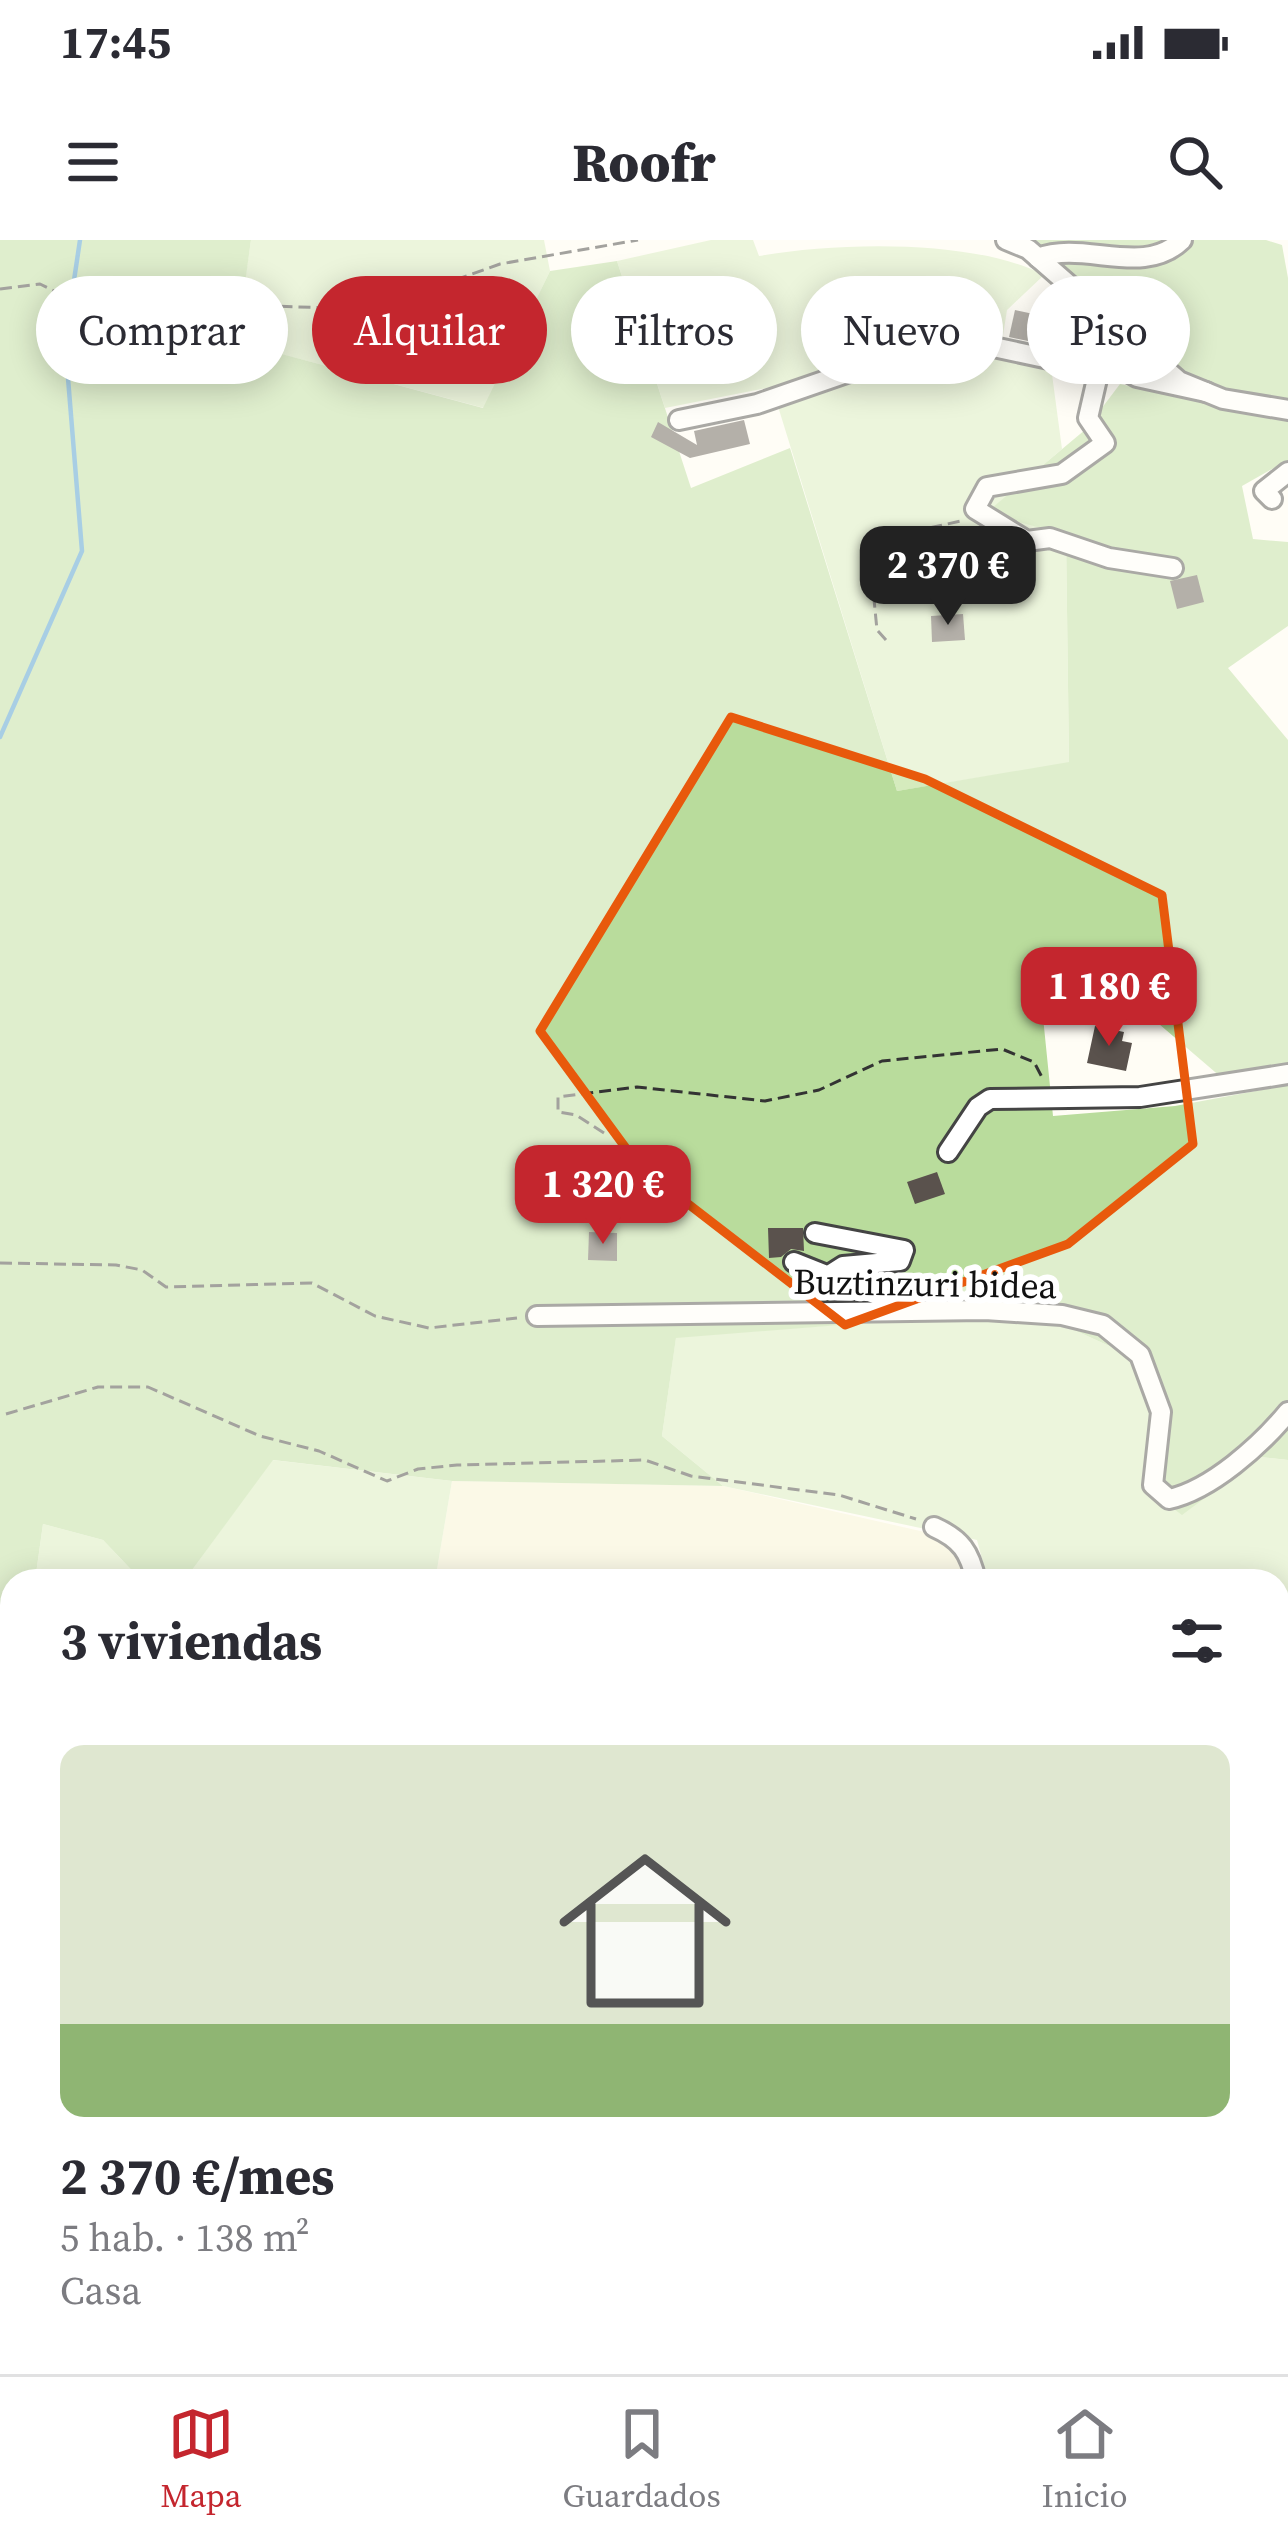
<!DOCTYPE html>
<html lang="es">
<meta charset="utf-8">
<style>
body{margin:0;font-family:"Source Serif 4",serif;background:#f7f7f7;color:#2b2b33;height:100vh;display:flex;flex-direction:column;font-size:45px;white-space:nowrap}
*{box-sizing:border-box;margin:0}
p{font-size:39px;color:#7c7c81}
.icon{flex:none;width:66px;height:66px;fill:none;stroke:currentColor;stroke-width:2;stroke-linecap:round;stroke-linejoin:round}
.map{position:relative;flex:1;overflow:hidden}
.drawer{position:absolute;left:0px;top:1329px;width:1290px;height:807px;display:flex;flex-direction:column;background:#fff;border-radius:36px 36px 0 0;box-shadow:0 6px 30px #0003}
.drawer>*{flex:none}
.top-card{position:absolute;left:36px;top:36px;width:1218px;height:108px;display:flex;gap:24px}
.price{position:absolute;translate:-50% -102px;padding:0 27px;border-radius:24px;background:#c4262e;color:#fff;font-size:39px;line-height:78px;filter:drop-shadow(0 3px 6px #0008)}
.price::after{content:'';position:absolute;left:50%;top:72px;width:36px;height:27px;margin-left:-18px;background:inherit;clip-path:polygon(0 0,100% 0,50% 100%)}
.price.active{background:#222;color:#fff}
ul{padding:0;list-style:none}
li{display:grid;align-content:center;gap:24px;height:636px;padding:0 60px}
li+li{border-top:3px solid #e1e1e2}
li span{display:grid;place-items:center;height:372px;border-radius:24px;color:#555}
li>.icon{margin-inline-start:auto}
span .icon{width:216px;height:216px;fill:#fffc;stroke-width:1}
li b{font-size:51px}
h2{display:flex;justify-content:space-between;align-items:center;height:144px;padding:0 60px;font-size:51px}
.pill{padding:0 42px;border-radius:54px;background:#fff;box-shadow:0 6px 30px #0003;font-size:42px;line-height:108px}
.pill.active{background:#c4262e;color:#fff}
.status{display:flex;justify-content:space-between;align-items:center;height:84px;padding:0 60px;background:#fff;direction:ltr}
.status svg{height:33px;fill:currentColor}
header{display:flex;justify-content:space-between;align-items:center;height:156px;padding:0 60px;background:#fff;font-size:54px;font-weight:800}
.dock{display:flex;justify-content:space-around;align-items:center;height:168px;border-top:3px solid #e1e1e2;background:#fff;font-size:33px;color:#7c7c81}
.dock a{display:grid;justify-items:center;gap:6px}
.dock .active{color:#c4262e}
.map>svg:first-child{display:block}
</style>
<div class="status"><b>17:45</b><svg viewBox="0 0 49 12"><path d="M0 12V9h3v3zM5 12V6h3v6zM10 12V3h3v9zM15 12V0h3v12zM26 1h20v11H26zM47 4h2v5h-2z"/></svg></div>
<header><svg class="icon" aria-label="menu" viewBox="0 0 24 24"><path d="M4 6h16M4 12h16M4 18h16"/></svg>Roofr<svg class="icon" aria-label="search" viewBox="0 0 24 24"><circle cx="10" cy="10" r="6"/><path d="M15 15l6 6"/></svg></header>
<div class="map">
<svg width="1288" height="2134" viewBox="0 0 1288 2134">
<rect width="100%" height="100%" fill="#fffdf5"/>
<path fill="#f6f3d4" d="M452 1241 723 1246 942 1296 961 1316 965 1341H733L707 1333 705 1341H435Z"/>
<g fill="#d5ebbd">
<path d="M251 0H544L550 31 484 168 236 102Z"/>
<path d="M711 0H753L759 16C843 1 977 0 1044 35L1007 70 1000 114 1051 127 1062 209 987 273 1066 294 1069 523 897 551 772 147 665 168 617 21Z"/>
<path d="M916 1079 1061 1084 1131 1116 1260 1217 1288 1220V1410L1278 1411V1341H988L977 1300 723 1246 662 1196 676 1097Z"/>
<path d="M272 1220 452 1241 435 1341H184Z"/>
<path d="M43 1284 103 1300 142 1341H35Z"/>
<path d="M12 1518V1886L0 1888V1610Z"/>
<path d="M1278 1540 1288 1542V2134H1030L907 2124H1278Z"/>
</g>
<g fill="#b9dc9c">
<path d="M0 0H251L237 102 483 168 550 31 617 21 691 248 790 208 897 551 1069 522 1066 295 986 273 1086 189 1120 144 1288 179V220L1242 246 1253 299 1288 302V386L1228 428 1288 500V823L1222 838 1138 766 1043 777 1053 876 1175 866 1288 845V1220L1260 1217 1182 1275 1143 1246 1152 1167 1131 1116 1061 1084 916 1079 676 1098 662 1196 723 1246 452 1241 273 1220 184 1341H142L103 1300 43 1284 35 1341H12V1518L0 1610Z"/>
<path d="M1035 0H1266L1282 5 1288 38V160L1226 153 1183 135Z"/>
</g>
<g fill="none" stroke-linecap="round" stroke-linejoin="round">
<path stroke="#3f96cf" stroke-width="4.5" d="M0 497 82 311 65 101 80 0"/>
</g>
<g fill="#5a524d">
<path d="M1015 70 1057 79 1052 106 1009 97Z"/>
<path d="M744 180 750 204 690 218 651 197 658 182 697 205 694 191Z"/>
<path d="M1197 335 1204 362 1177 369 1170 341Z"/>
<path d="M963 374 965 400 932 402 931 376Z"/>
<path d="M1095 786 1124 792 1122 801 1132 803 1126 831 1087 823Z"/>
<path d="M937 932 945 954 915 964 907 942Z"/>
<path d="M768 988H803L804 1011 791 1009 781 1017 769 1018Z"/>
<path d="M589 992 617 993V1021L588 1020Z"/>
</g>
<g fill="none" stroke-linecap="round" stroke-linejoin="round">
<defs>
<g id="minor">
<path d="M1006 0 1028 9 1179 141 1223 159 1288 170"/>
<path d="M1038 18C1084 0 1143 38 1182 0"/>
<path d="M1102 117 1088 178 1105 203 1062 234 987 247 975 269 1027 301 1050 298 1109 318 1173 328"/>
<path d="M679 180 757 164 890 118 917 99 942 96 1082 126 1102 117 1137 137 1206 152"/>
<path d="M1272 259 1264 251 1288 232"/>
<path d="M948 912 978 867 990 859 1140 857 1288 834"/>
<path d="M815 993 904 1010 900 1021 843 1026 832 1033"/>
<path d="M794 1022 914 1070"/>
<path d="M537 1076 985 1070 1062 1075 1103 1085 1140 1115 1161 1172 1153 1245 1169 1259C1211 1250 1261 1205 1288 1172"/>
<path d="M934 1287C961 1299 970 1312 976 1341"/>
<path d="M1278 1529H1288"/>
<path d="M0 1904 12 1902"/>
<path d="M240 2124 243 2134"/>
<path d="M447 2124 469 2134"/>
</g>
</defs>
<use href="#minor" stroke="#444" stroke-width="24"/>
<g stroke="#333" stroke-width="3" stroke-dasharray="12 6" stroke-linecap="butt">
<path d="M0 49 40 44 88 68 137 75 196 64 374 69 500 24 638 0"/>
<path d="M886 400 877 390 869 308 878 299 961 281"/>
<path d="M604 893 576 875 558 872V857L637 847 765 861 819 850 882 821 1002 809 1034 822 1044 841"/>
<path d="M0 1023 116 1025 142 1030 166 1047 312 1043 375 1076 429 1088 517 1078"/>
<path d="M6 1174 98 1147H148L260 1196 319 1211 387 1241 418 1229 457 1225 645 1220 691 1236 839 1255 916 1279"/>
<path d="M156 2124 162 2134"/>
</g>
<use href="#minor" stroke="#fff" stroke-width="18"/>
</g>
<path d="M0 0H1288V2134H0ZM731 477 925 539 1162 655 1193 904 1068 1004 845 1085 639 926 540 791Z" fill="#fffdf5" fill-opacity=".55" fill-rule="evenodd"/>
<path fill="none" stroke="#e8590c" stroke-width="9" stroke-linejoin="round" d="M731 477 925 539 1162 655 1193 904 1068 1004 845 1085 639 926 540 791Z"/>
<g text-anchor="middle" stroke-width="12" stroke-linejoin="round" paint-order="stroke">
<g font-size="36" fill="#111" stroke="#fff">
<text transform="translate(925 1043) rotate(1)" y="13">Buztinzuri bidea</text>
</g>
</g>
</svg>
<b class="price active" style="left:948px;top:388px">2 370 €</b>
<b class="price" style="left:1109px;top:809px">1 180 €</b>
<b class="price" style="left:603px;top:1007px">1 320 €</b>
<div class="top-card">
<a class="pill">Comprar</a>
<a class="pill active">Alquilar</a>
<a class="pill">Filtros</a>
<a class="pill">Nuevo</a>
<a class="pill">Piso</a>
</div>
<section class="drawer">
<h2>3 viviendas<svg class="icon" aria-label="filters" viewBox="0 0 24 24"><path d="M4 7h16M4 17h16"/><circle cx="9" cy="7" r="2"/><circle cx="15" cy="17" r="2"/></svg></h2>
<ul>
<li><span style="background:linear-gradient(#dfe7d0 75%,#8fb573 0)"><svg class="icon" aria-label="home" viewBox="0 0 24 24"><path d="M3 11l9-7 9 7M6 9v11h12V9"/></svg></span><div><b>2 370 €/mes</b><p>5 hab. · 138 m²</p><p>Casa</p></div></li>
</ul>
</section>
</div>
<nav class="dock">
<a class="active"><svg class="icon" aria-label="map" viewBox="0 0 24 24"><path d="M3 6l6-2 6 2 6-2v14l-6 2-6-2-6 2zM9 4v14M15 6v14"/></svg>Mapa</a>
<a><svg class="icon" aria-label="saved" viewBox="0 0 24 24"><path d="M7 4h10v16l-5-4-5 4z"/></svg>Guardados</a>
<a><svg class="icon" aria-label="home" viewBox="0 0 24 24"><path d="M3 11l9-7 9 7M6 9v11h12V9"/></svg>Inicio</a>
</nav>
